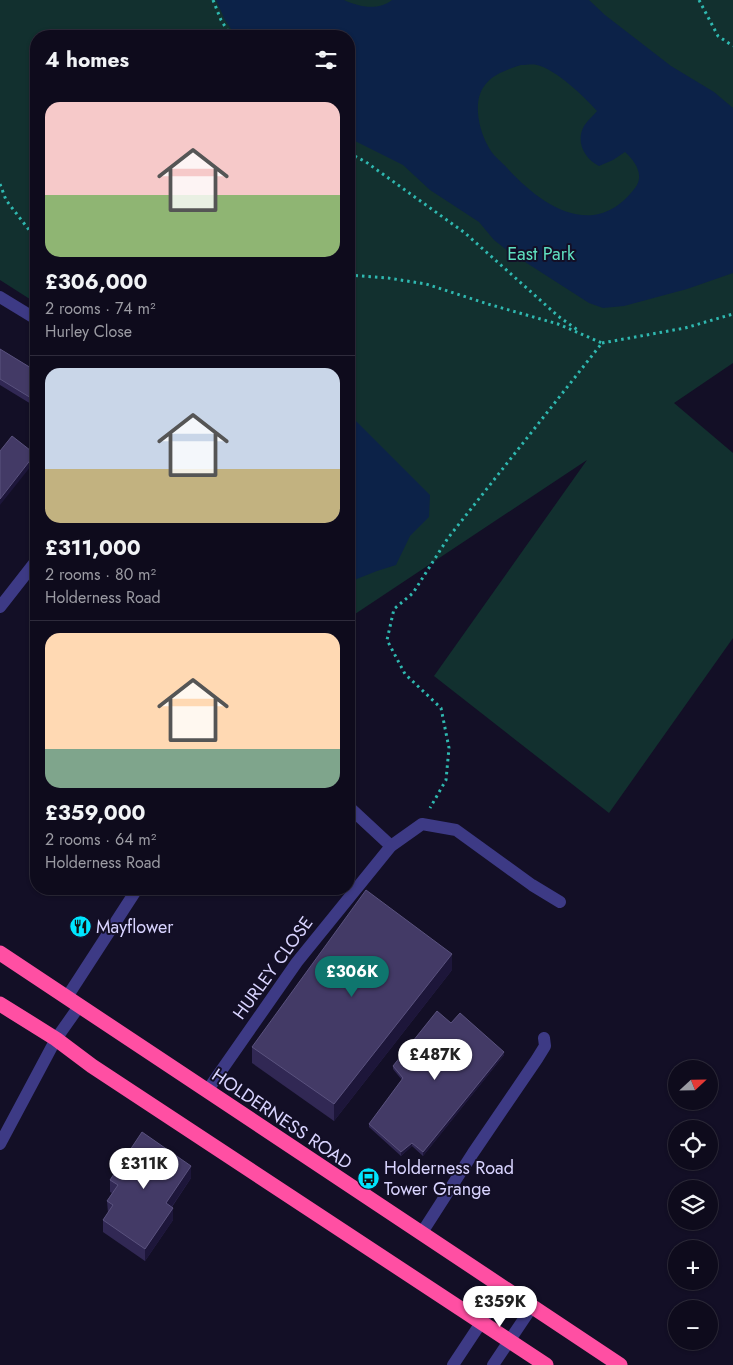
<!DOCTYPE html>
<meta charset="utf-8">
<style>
body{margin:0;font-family:Jost,sans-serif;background:#171425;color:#f1f3f6;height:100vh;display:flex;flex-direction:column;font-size:19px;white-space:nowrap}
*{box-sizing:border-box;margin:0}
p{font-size:16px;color:#9b9ba3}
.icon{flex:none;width:28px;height:28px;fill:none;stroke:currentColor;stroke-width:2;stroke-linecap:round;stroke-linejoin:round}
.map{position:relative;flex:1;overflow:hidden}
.details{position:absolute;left:30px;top:30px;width:325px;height:865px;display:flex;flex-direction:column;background:#0e0b1c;border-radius:20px;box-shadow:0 1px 4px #0004,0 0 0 1px #2e2b3b}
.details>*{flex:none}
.needle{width:32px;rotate:68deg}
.fabs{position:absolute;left:668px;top:1060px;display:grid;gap:10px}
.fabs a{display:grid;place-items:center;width:50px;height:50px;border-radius:50%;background:#0e0b1c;box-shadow:0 1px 4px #0004,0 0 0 1px #2e2b3b;font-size:25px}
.price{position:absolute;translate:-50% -42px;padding:0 11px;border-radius:18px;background:#fff;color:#222;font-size:16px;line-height:32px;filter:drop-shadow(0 1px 2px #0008)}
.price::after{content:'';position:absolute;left:50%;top:30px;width:15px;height:11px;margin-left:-8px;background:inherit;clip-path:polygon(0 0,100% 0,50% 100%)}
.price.selected{background:#0f766e;color:#fff}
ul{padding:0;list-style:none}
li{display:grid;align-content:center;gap:10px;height:265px;padding:0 15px}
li+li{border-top:1px solid #2e2b3b}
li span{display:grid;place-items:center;height:155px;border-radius:15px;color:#555}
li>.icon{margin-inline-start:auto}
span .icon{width:90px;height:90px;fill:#fffc;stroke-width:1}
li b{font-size:21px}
h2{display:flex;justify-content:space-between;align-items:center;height:60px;padding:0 15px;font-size:21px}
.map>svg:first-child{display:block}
</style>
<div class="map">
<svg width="733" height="1365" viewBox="0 0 733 1365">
<rect width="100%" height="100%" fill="#130f26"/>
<path fill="#12302f" d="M0 0H733V363L674 403 733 453V638L609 813 434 676 587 460 349 618V36H36V303L0 280Z"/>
<g fill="#0c2248" fill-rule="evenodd">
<path d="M216 0H344C359 7 378 11 392 0H589L605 15 671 66 714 92 733 108V273L687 289 624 306 603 308 589 303 508 251 494 240 479 222 430 190 403 165 349 138V36H236L225 20ZM521 65C526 65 533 64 537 65 555 69 585 97 597 111 593 116 587 121 584 126 575 142 585 159 599 166L613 160 625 152C635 161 645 175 635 188 595 241 543 207 508 169 502 162 492 155 488 146 479 130 472 101 485 85 493 74 509 69 521 65Z"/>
<path d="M349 414 430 495 429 517 410 536 396 565 377 571 349 582Z"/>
</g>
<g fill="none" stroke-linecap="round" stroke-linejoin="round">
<g stroke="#2fb8b0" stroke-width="3" stroke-dasharray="2.5 4" stroke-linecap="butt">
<path d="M213 0 221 20 231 36"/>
<path d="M699 0 718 36 733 46"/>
<path d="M349 153 366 162 465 233 558 316 579 331"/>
<path d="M0 184 6 200 36 239"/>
<path d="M349 275 388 278 426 284 488 304 558 324 602 343 448 538 413 593 394 609 387 640 405 674 441 708 449 748 446 780 430 808"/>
<path d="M602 343 685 328 733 314"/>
</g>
<g stroke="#3d3a85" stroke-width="12">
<path d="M0 297 36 319"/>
<path d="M0 607 36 561"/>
<path d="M349 807 391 846"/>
<path d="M67 997 137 889"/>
<path d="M207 1091 297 962 391 846 422 824 456 830 532 885 560 902"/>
<path d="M0 1144 56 1039 80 1005"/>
<path d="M421 1234 473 1153 537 1059 545 1046 544 1038"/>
<path d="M453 1365 504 1288"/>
<path d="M493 1365 532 1307"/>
</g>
<g stroke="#ff4fa3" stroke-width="15">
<path d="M0 953 620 1365"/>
<path d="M0 1004 56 1039 92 1066 546 1365"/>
</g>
</g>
<g fill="#312854">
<path d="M0 349 36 371V407L0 385Z"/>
<path d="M452 970 334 1121 252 1063V1047Z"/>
<path d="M451 1023 504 1055 423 1156 412 1146 401 1156 369 1127V1124L402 1080 393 1069V1066Z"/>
<path d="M191 1178 172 1207 173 1220 145 1261 103 1232V1220L108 1213 107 1201 112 1193 110 1192V1180Z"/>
</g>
<g fill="#1d163a">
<path d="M35 454V461L0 505V499Z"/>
<path d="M452 954V970L334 1121V1104Z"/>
<path d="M504 1052V1055L423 1156V1152Z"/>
<path d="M412 1143V1146L401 1156V1152Z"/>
<path d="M191 1166V1178L166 1215V1203Z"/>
<path d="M173 1208V1220L145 1261V1249Z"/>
</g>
<g fill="#433a66" stroke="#5a527e">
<path d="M0 349 36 371V401L0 379Z"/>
<path d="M12 436 35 454 0 499V451Z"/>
<path d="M366 890 452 954 334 1104 252 1047Z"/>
<path d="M437 1011 451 1023 460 1013 504 1052 423 1152 412 1143 401 1152 369 1124 403 1078 393 1066Z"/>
<path d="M142 1132 191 1166 166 1203 173 1208 145 1249 103 1220 113 1205 107 1201 118 1185 110 1180Z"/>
</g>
<defs>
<symbol id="restaurant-disc" viewBox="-11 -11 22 22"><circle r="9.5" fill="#00e5ff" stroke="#130f26"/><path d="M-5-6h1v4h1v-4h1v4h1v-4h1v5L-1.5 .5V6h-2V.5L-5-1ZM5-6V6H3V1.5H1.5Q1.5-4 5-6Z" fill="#111"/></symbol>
<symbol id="bus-disc" viewBox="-11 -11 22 22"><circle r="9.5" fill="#00e5ff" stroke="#130f26"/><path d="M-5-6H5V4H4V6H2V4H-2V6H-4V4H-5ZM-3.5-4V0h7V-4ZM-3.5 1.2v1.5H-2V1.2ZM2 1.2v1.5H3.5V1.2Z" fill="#111"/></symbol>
</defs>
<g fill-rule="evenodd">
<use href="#restaurant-disc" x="68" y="914" width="25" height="25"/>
<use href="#bus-disc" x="356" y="1166" width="25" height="25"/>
</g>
<g text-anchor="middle" stroke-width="4" stroke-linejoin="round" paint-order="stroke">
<g font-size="18" fill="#5fe0c0" stroke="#130f26">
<text x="541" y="260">East Park</text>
</g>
<g font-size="18" fill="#d9d4ff" stroke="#130f26" text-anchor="start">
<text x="96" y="933">Mayflower</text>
<text x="384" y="1174">Holderness Road<tspan x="384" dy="21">Tower Grange</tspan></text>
</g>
<g font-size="18" fill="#d9d4ff" stroke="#130f26">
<text transform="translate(273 968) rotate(-54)" y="6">HURLEY CLOSE</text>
<text transform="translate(282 1119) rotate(34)" y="6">HOLDERNESS ROAD</text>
</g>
</g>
</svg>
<div class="fabs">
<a><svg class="needle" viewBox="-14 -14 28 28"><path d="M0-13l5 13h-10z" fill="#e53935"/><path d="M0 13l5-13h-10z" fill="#9b9ba3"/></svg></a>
<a><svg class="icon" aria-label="locate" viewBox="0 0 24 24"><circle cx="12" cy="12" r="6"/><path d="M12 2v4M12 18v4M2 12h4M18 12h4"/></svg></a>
<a><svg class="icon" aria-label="layers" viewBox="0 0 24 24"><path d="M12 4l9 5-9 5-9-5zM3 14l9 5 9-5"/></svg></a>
<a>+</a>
<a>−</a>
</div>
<b class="price selected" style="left:352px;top:998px">£306K</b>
<b class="price" style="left:435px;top:1081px">£487K</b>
<b class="price" style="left:144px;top:1190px">£311K</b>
<b class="price" style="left:500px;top:1328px">£359K</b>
<section class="details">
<h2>4 homes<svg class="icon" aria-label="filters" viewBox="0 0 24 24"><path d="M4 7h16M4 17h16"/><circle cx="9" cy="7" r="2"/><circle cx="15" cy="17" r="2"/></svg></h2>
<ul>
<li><span style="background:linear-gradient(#f6c9c9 60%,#8fb573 0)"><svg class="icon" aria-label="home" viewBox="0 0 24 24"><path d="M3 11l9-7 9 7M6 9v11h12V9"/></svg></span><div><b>£306,000</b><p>2 rooms · 74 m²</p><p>Hurley Close</p></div></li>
<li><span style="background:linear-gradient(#c9d6e8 65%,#c2b280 0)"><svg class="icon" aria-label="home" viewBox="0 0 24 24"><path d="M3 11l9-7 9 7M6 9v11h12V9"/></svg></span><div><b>£311,000</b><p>2 rooms · 80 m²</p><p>Holderness Road</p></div></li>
<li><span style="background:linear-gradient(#ffd9b3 75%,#7fa58c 0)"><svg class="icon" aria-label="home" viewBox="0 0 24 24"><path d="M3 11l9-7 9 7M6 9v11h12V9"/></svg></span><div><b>£359,000</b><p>2 rooms · 64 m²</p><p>Holderness Road</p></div></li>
</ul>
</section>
</div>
